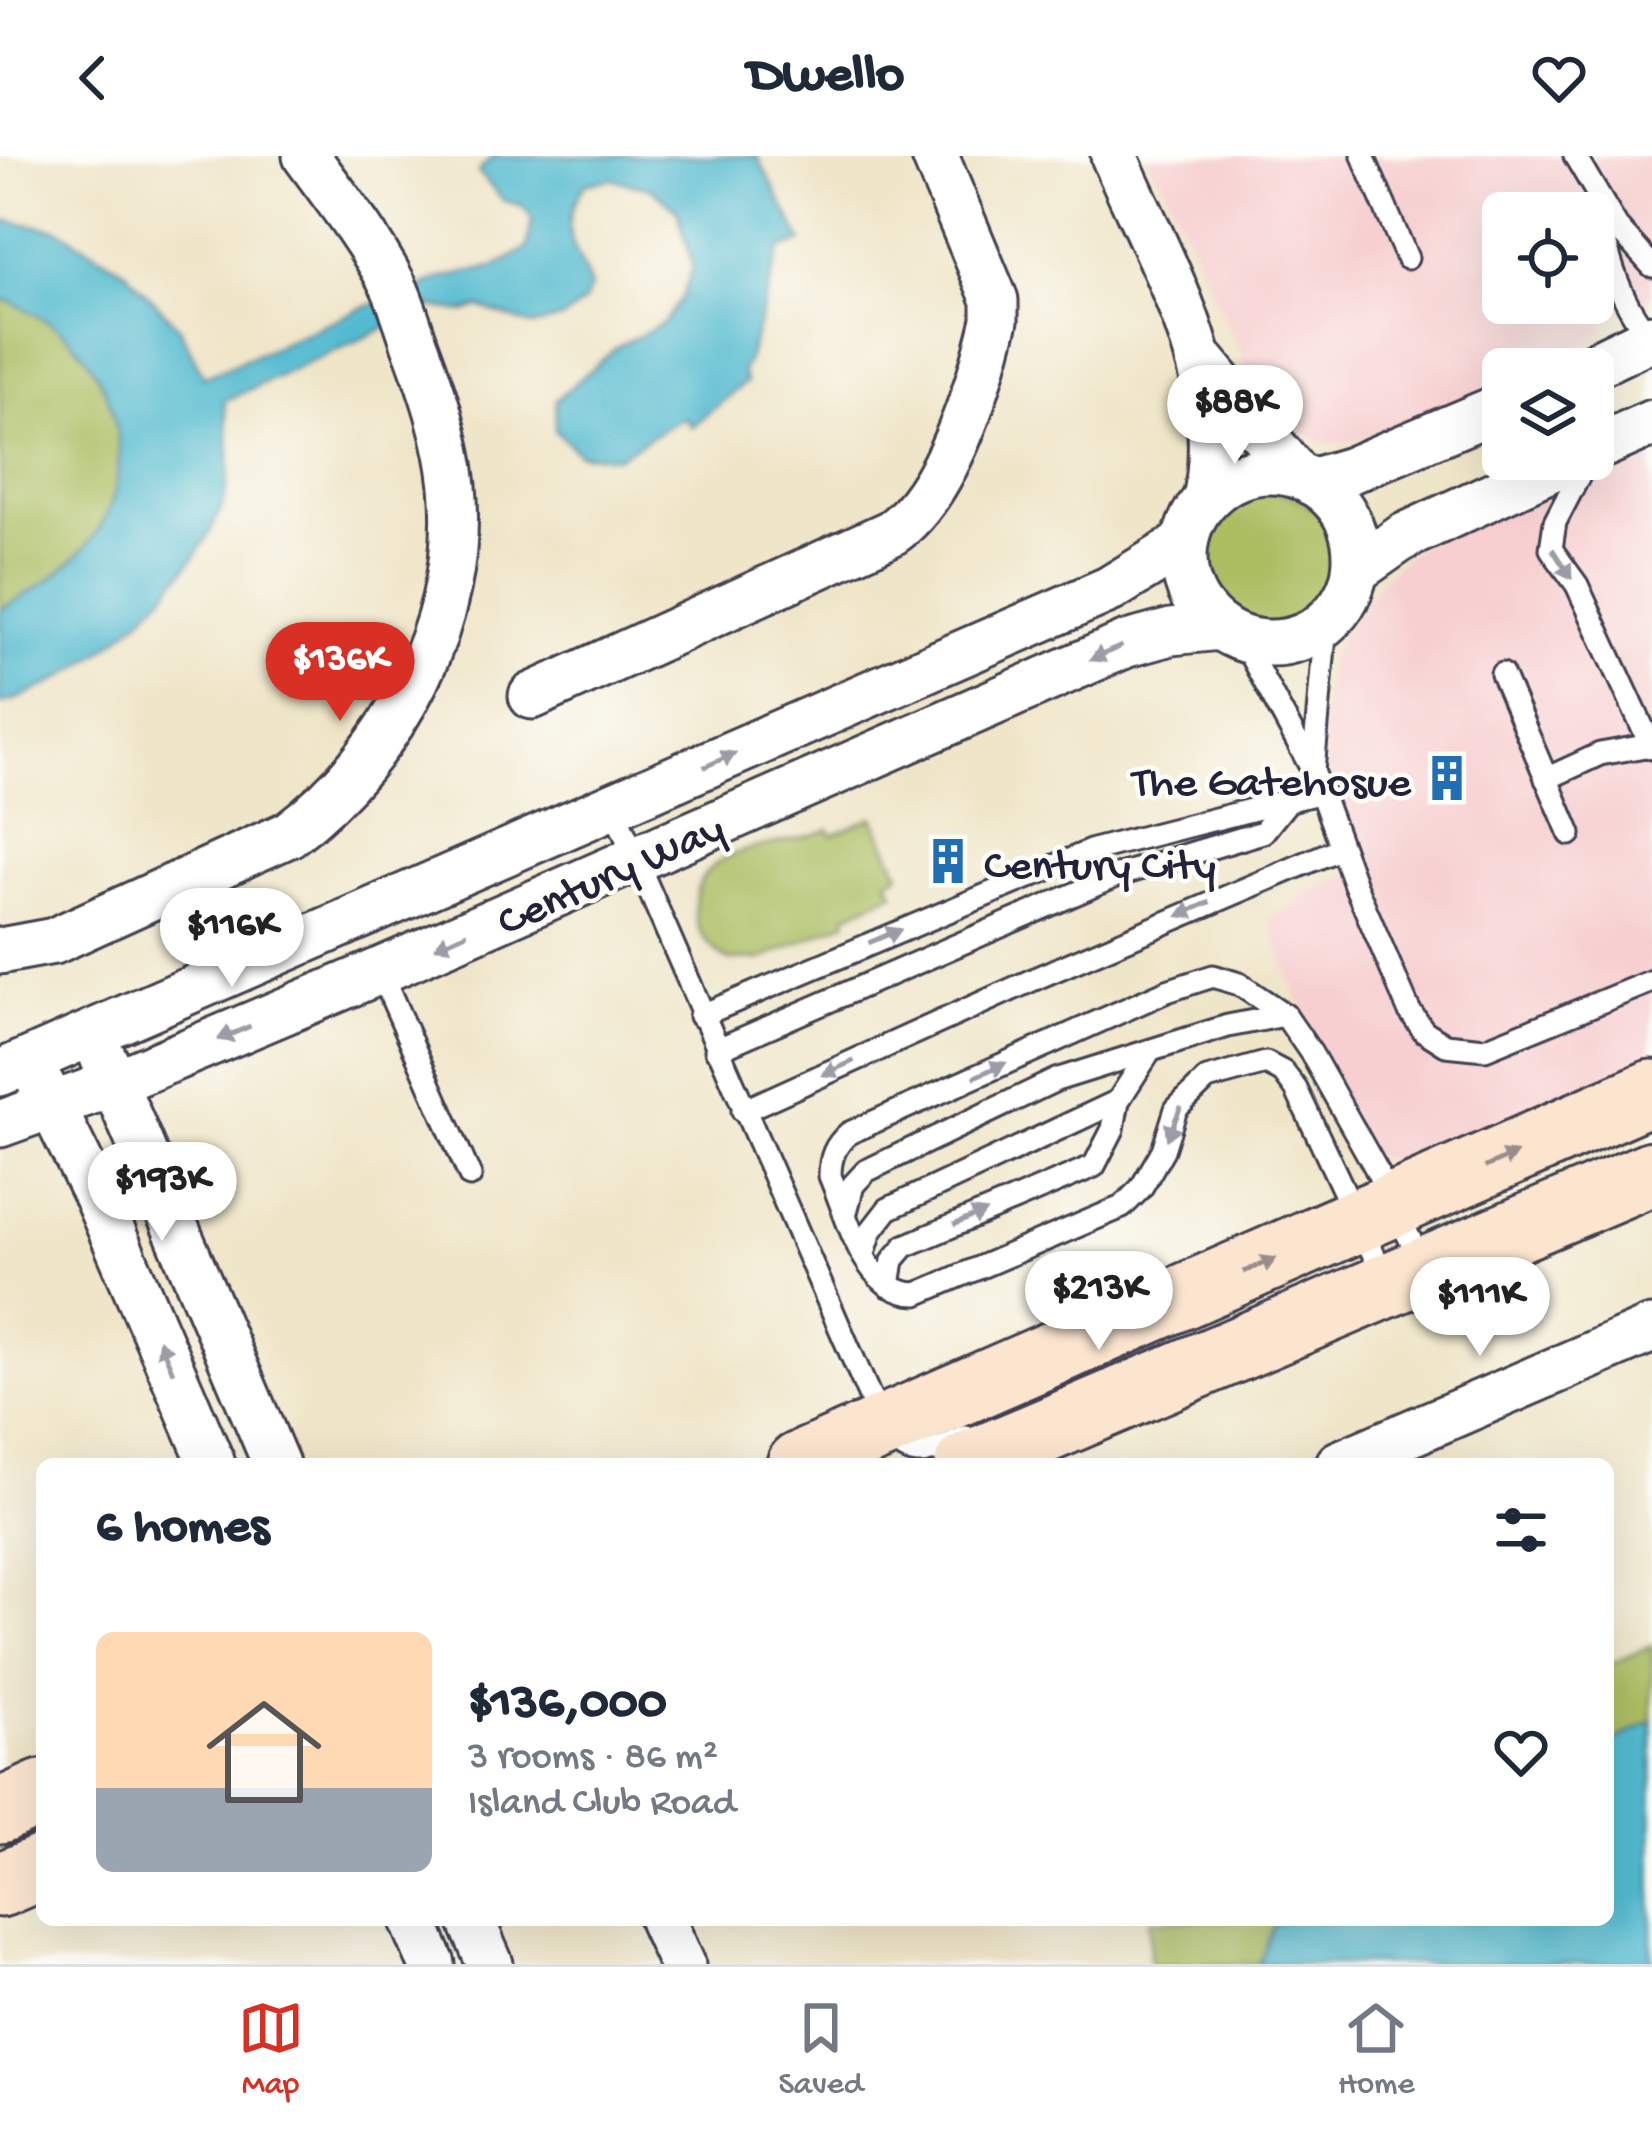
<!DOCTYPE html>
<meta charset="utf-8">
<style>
body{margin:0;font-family:"Gochi Hand",sans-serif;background:#f2f2f3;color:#1f2937;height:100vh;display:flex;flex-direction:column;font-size:45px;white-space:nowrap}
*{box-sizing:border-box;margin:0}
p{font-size:39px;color:#747a83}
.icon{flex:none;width:66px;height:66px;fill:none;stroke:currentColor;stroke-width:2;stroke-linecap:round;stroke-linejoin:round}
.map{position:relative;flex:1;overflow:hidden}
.panel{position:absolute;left:36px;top:1302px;width:1578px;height:468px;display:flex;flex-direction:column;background:#fff;border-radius:18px;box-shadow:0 12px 48px #0002}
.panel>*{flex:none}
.fabs{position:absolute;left:1482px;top:36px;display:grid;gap:24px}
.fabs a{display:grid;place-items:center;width:132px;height:132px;border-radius:18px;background:#fff;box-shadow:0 12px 48px #0002;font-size:60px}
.price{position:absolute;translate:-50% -102px;padding:0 27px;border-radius:42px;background:#fff;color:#222;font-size:39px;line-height:78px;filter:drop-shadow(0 3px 6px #0008)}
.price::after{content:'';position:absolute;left:50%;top:72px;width:36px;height:27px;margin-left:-18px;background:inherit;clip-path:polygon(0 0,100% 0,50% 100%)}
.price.on{background:#d93025;color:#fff}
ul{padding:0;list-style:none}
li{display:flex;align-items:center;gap:36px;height:300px;padding:0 60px}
li span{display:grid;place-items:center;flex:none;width:336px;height:240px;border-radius:18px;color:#555}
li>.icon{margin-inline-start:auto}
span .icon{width:144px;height:144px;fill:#fffc;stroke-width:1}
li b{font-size:51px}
h2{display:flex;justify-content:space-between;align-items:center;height:144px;padding:0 60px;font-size:51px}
header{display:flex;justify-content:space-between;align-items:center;height:156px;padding:0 60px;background:#fff;font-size:54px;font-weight:700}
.dock{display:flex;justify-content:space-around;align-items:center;height:168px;border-top:3px solid #e0e1e3;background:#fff;font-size:33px;color:#747a83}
.dock a{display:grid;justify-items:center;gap:6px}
.dock .on{color:#d93025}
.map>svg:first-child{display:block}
</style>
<header><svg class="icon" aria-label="back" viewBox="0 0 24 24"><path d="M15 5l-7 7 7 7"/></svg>Dwello<svg class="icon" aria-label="heart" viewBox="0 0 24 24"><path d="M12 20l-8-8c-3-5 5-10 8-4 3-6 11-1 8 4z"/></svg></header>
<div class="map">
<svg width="1652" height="1808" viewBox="0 0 1652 1808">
<rect width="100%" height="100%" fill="#fdfcf7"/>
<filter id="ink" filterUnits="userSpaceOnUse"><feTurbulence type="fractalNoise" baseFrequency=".00833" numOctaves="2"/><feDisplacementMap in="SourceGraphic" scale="24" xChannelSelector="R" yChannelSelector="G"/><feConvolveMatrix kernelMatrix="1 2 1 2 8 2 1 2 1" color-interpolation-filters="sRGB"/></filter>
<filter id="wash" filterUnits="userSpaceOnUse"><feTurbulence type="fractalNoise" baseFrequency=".004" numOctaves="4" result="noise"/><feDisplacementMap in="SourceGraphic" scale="48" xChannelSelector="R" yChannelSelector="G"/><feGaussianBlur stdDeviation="2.7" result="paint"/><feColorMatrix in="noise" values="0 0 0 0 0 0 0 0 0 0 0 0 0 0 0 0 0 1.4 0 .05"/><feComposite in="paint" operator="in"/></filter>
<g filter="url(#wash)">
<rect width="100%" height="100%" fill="#efe5c8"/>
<g fill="#f7cfd0" fill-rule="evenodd">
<path d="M1145 0H1652V139L1613 158 1602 177 1587 187 1530 213H1503V225L1396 272 1346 287 1316 285 1278 257 1253 223 1163 27ZM1503 57H1593V147H1503Z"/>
<path d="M1652 290V909L1414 1010 1392 1007 1366 996 1340 961 1269 763 1289 753 1303 738 1350 719 1323 582 1325 521 1335 490 1379 426 1416 392Z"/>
</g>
<g fill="#abbe62" stroke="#66704e" stroke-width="3">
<path d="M0 143C15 145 28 155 42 162 117 205 146 317 89 387 65 417 33 435 0 454Z"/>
<circle cx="1269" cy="402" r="66"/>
<path d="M873 661 900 718 888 724 894 737 846 759 847 765 762 803 729 804C710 793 695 776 695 752 694 683 785 694 829 673L832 679Z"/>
<path d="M1652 1490V1565L1608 1589V1509Z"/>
<path d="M1150 1764H1284L1274 1770 1259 1808H1150Z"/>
</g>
<g fill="#52bacf" stroke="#3a6e85" stroke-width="3">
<path d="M493 0H757L802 86 780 93 749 201 742 215 746 226 691 271 686 262 677 265 617 301 579 298 555 274 556 244 616 192 665 166 682 141 693 111 678 55 651 32 610 23 585 28C556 76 573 82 591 131L585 145 564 162 532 170 480 151 464 156 432 151 224 245C229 282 234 320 220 355 187 434 81 528 0 548V454C33 435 65 417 89 387 146 317 117 205 42 162 28 155 15 145 0 143V64L57 73 127 116 179 172 204 221 358 154 443 122 497 110 527 92 532 63 523 50 504 45 478 16Z"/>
<path d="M1652 1565V1808H1259L1274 1770 1284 1764H1608V1589Z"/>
</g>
</g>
<g filter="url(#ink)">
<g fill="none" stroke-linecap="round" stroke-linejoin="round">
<defs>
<g id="service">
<path d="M1363 0 1407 102"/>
<path d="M1575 0 1617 71 1652 110"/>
<path d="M1597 39C1604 91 1616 142 1651 182"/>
<path d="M1587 304 1555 366 1551 393 1577 429 1652 592"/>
<path d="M1241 482 1313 615 1355 729 1409 854 1424 875 1446 889 1485 893 1652 825"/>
<path d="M1502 518 1570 678"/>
<path d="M1313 615 1326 467"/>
<path d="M1546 623 1600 598 1651 589"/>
<path d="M613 651 883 1271C911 1311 927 1297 966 1281"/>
<path d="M380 815 470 1020"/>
<path d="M700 860 1093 694 1322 636"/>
<path d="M716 894 1116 720 1263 676 1291 641"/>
<path d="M743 955 1039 821 1341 692"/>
<path d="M846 1056 853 1029 866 1015 1056 924 1228 870 1285 859"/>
<path d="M864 1097 871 1075 888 1053 1118 945 1150 895"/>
<path d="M1387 1127 1296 933 1283 916 1266 907 1207 923 1176 953 1163 994 1141 1032 1122 1051 917 1138C863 1137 848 1061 830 1020 830 1001 835 989 849 977L1167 835 1213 820 1239 828 1285 859 1311 897 1375 1011 1422 1108"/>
<path d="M889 1130 893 1104 905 1090 1094 1010 1113 973 1118 945"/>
</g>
<g id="minor">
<path d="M1114 0C1160 107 1232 222 1206 343"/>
<path d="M1203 206 1297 319"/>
<path d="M1586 213 1652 181"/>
<path d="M1593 293 1652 267"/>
<circle cx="1270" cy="401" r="86"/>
<path d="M1311 326 1351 314 1503 250"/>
<path d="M1356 414 1403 381 1571 303"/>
<path d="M532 540 891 377C947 339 980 228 995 164V144L935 0"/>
<path d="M0 795 54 785 289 678C395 598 466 464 453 330 448 281 432 234 415 189 408 169 402 148 393 129 370 84 336 41 306 0"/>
<path d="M103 901 276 1308"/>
<path d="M0 917 1110 433 1185 387"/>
<path d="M41 928 97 1041 212 1308"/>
<path d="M0 968 114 927 380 815 1127 488 1171 476 1220 471"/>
<path d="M1339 1308 1652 1173"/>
<path d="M413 1764 432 1808"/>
<path d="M471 1764 490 1808"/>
<path d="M662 1764 682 1808"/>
</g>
<g id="secondary">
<path d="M799 1308 1652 936"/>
<path d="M967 1308 1652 1017"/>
<path d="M0 1655 42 1636"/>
<path d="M0 1729 42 1711"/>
</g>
</defs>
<use href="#service" stroke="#413f50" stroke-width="27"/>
<use href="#minor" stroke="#413f50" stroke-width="51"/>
<use href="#secondary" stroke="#413f50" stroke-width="69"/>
<use href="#service" stroke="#fff" stroke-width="21"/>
<use href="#minor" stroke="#fff" stroke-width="45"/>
<use href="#secondary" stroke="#fbe5cf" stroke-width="63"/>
</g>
<defs><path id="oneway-solid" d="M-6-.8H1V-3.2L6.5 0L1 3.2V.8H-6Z" transform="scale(3)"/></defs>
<g fill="#9c9ca7">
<use href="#oneway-solid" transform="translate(1562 408) rotate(57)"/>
<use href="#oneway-solid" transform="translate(1106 497) rotate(156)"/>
<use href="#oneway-solid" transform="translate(720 604) rotate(-24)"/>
<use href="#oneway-solid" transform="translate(1194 753) rotate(156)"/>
<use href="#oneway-solid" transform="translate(885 780) rotate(-23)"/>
<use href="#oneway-solid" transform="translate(451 784) rotate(156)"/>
<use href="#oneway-solid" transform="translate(234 877) rotate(157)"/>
<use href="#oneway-solid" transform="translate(838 912) rotate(156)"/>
<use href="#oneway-solid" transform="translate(990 914) rotate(-24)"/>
<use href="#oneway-solid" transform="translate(1174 967) rotate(113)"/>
<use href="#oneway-solid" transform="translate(970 1062) rotate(-23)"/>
<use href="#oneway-solid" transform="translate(166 1200) rotate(-113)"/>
</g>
<g fill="#998d8c">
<use href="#oneway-solid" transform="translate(1501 1004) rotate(-24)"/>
<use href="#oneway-solid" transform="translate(1260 1109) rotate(-23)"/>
</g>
</g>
<defs>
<symbol id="building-bare" viewBox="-9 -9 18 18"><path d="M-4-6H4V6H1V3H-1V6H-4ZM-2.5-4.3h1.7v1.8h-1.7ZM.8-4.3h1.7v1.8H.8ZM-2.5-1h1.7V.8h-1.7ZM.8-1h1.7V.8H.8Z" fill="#1f6fb2" stroke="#fdfcf7" stroke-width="2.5" paint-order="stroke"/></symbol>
</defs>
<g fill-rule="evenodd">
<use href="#building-bare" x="1414" y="589" width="66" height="66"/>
<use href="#building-bare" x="915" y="672" width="66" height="66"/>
</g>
<g text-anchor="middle" stroke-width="9" stroke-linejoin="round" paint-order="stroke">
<g font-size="45" fill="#22223b" stroke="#fdfcf7" text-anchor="end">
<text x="1411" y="638">The Gatehosue</text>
<text x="984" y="721" text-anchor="start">Century City</text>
</g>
<g font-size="45" fill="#22223b" stroke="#fdfcf7">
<text transform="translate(609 715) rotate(-24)" y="16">Century Way</text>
</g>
</g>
</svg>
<div class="fabs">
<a><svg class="icon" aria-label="locate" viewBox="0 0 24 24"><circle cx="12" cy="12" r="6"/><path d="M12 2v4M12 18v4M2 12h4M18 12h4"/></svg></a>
<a><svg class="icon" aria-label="layers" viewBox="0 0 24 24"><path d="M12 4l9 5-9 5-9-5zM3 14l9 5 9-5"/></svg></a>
</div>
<b class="price" style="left:1235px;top:311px">$88K</b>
<b class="price on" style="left:340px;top:568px">$136K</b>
<b class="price" style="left:232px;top:834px">$116K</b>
<b class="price" style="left:162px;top:1088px">$193K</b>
<b class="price" style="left:1099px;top:1197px">$213K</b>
<b class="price" style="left:1480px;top:1203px">$111K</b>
<section class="panel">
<h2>6 homes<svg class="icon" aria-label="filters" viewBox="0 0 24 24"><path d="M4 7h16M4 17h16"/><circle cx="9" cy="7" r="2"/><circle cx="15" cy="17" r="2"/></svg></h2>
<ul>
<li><span style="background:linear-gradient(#ffd9b3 65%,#9aa5b1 0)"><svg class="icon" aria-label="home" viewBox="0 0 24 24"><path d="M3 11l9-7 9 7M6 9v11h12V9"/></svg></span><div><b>$136,000</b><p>3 rooms · 86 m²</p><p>Island Club Road</p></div><svg class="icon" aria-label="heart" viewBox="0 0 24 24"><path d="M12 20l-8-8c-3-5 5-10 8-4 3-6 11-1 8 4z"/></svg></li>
</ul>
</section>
</div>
<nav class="dock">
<a class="on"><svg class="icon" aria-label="map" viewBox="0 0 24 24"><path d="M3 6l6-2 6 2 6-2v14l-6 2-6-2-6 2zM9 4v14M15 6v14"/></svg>Map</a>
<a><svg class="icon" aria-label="saved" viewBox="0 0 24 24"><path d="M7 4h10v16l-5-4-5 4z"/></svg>Saved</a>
<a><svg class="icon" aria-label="home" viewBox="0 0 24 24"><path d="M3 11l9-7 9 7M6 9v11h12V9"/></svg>Home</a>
</nav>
